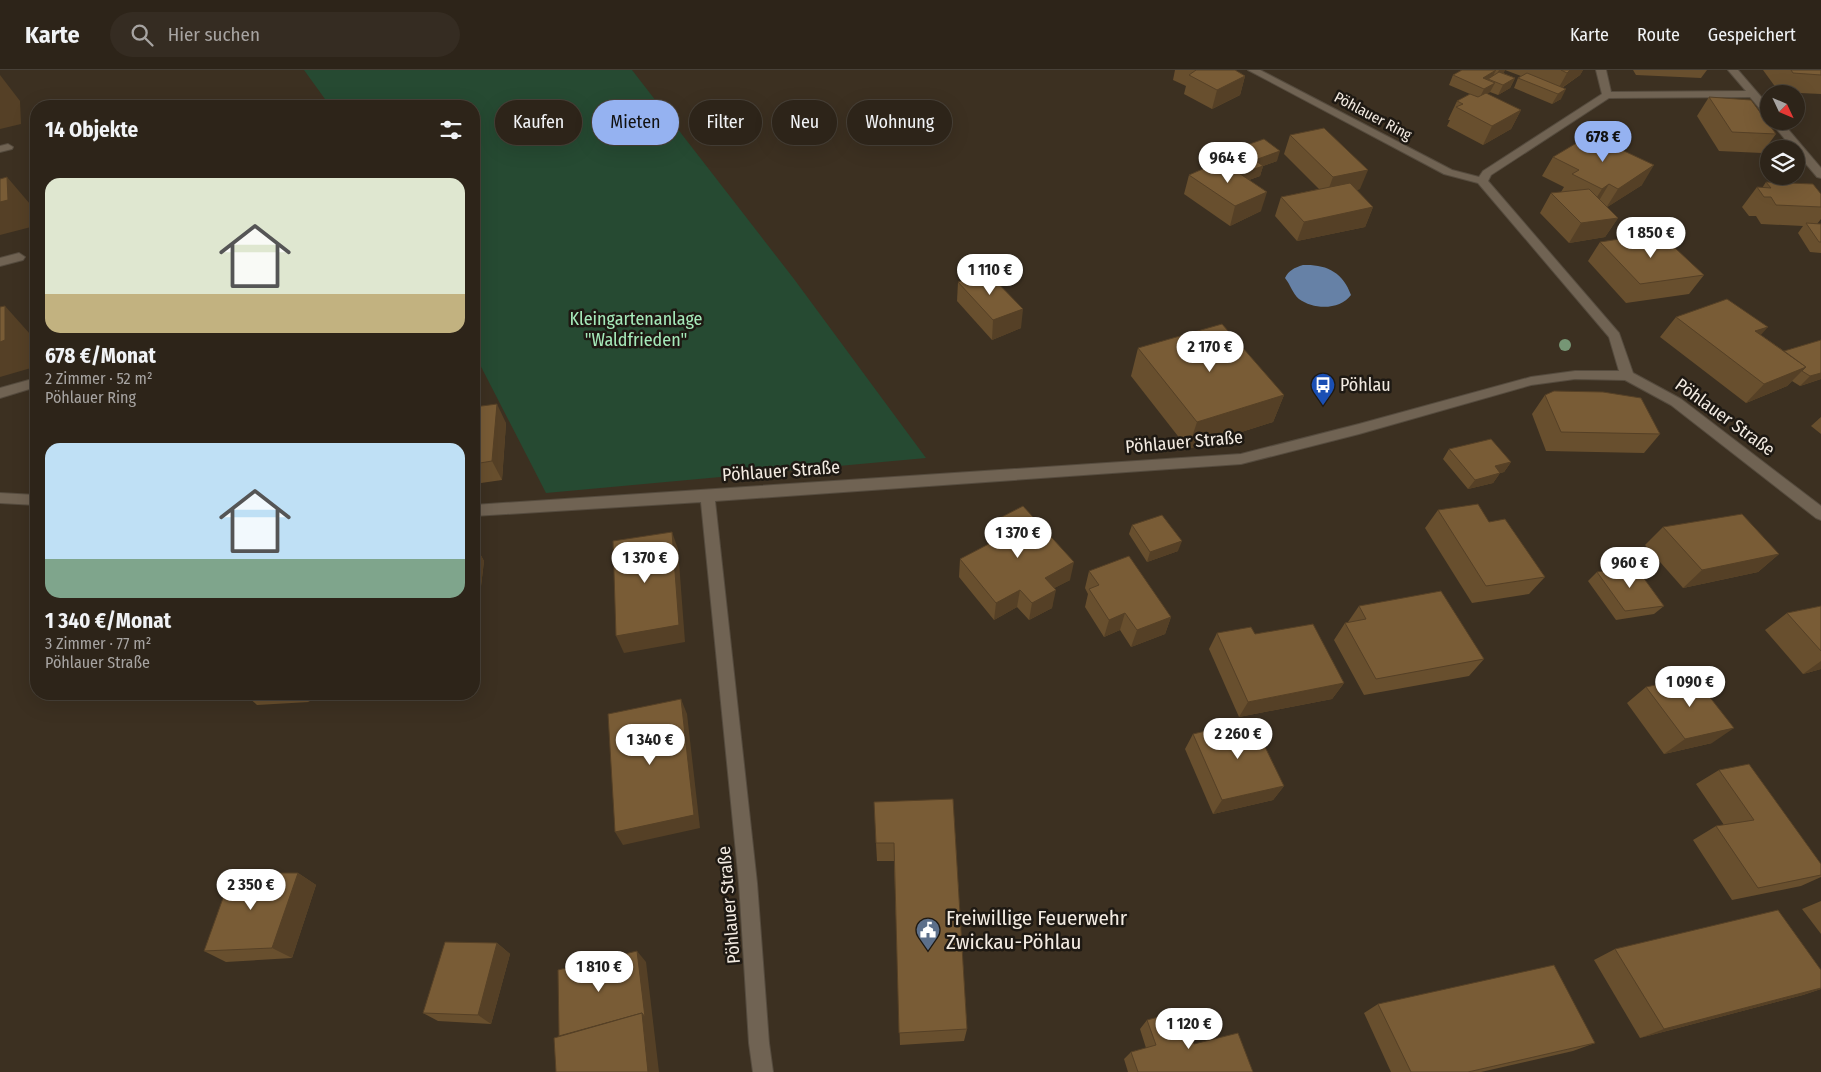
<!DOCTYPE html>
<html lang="de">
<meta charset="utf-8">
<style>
body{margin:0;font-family:"Fira Sans Condensed",sans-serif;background:#352c22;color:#f1f3f6;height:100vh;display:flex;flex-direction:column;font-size:19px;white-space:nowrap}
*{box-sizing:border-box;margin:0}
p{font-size:16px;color:#a7a4a2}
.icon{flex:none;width:28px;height:28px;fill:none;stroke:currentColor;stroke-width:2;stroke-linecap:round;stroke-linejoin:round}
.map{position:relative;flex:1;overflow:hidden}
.details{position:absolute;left:30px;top:30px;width:450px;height:600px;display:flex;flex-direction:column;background:#2d2419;border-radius:20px;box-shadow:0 5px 20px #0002,0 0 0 1px #484138}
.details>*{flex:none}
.hud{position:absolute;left:495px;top:30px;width:475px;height:45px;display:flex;gap:10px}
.needle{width:32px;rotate:134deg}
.controls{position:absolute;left:1760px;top:15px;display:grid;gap:10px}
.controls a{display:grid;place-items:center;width:45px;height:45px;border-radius:50%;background:#2d2419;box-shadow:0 5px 20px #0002,0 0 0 1px #484138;font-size:25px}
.price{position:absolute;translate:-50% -42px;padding:0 11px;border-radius:18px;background:#fff;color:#222;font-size:16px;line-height:32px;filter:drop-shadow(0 1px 2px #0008)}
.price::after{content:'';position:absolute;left:50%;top:30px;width:15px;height:11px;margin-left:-8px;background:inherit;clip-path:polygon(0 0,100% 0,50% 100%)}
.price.selected{background:#95b2f1;color:#111}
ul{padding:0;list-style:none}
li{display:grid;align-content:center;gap:10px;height:265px;padding:0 15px}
li span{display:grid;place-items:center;height:155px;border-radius:15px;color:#555}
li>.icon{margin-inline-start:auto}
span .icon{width:90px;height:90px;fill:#fffc;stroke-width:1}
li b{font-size:21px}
h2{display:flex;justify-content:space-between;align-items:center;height:60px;padding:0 15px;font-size:21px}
.pill{padding:0 18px;border-radius:22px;background:#2d2419;box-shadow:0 5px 20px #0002,0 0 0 1px #484138;font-size:18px;line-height:45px}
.pill.selected{background:#95b2f1;color:#111}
header{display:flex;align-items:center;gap:30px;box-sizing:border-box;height:70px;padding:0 25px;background:#2d2419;border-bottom:1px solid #484138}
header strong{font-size:24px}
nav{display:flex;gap:28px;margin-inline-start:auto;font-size:18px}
.search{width:350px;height:45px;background:#352c22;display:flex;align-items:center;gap:12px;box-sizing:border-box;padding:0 18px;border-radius:28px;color:#a7a4a2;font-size:19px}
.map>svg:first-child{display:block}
</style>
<header>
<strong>Karte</strong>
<div class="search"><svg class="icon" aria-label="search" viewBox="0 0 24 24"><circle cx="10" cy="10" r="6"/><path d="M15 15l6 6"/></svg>Hier suchen</div>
<nav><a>Karte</a><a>Route</a><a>Gespeichert</a></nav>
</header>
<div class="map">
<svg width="1821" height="1002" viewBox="0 0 1821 1002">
<rect width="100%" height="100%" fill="#3c3021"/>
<path fill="#264a32" d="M304 0H632L794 209 926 388 546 423 474 283V36H330Z"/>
<path fill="#6681a6" d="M1303 195C1326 194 1343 202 1351 225 1340 240 1314 240 1299 229 1293 224 1290 214 1285 208 1289 200 1294 198 1303 195Z"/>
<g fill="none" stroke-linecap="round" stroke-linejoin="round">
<defs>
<g id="lane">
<path d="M8 74 13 77 12 79 0 82V76Z"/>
<path d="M19 183 25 187 23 190 0 196V188Z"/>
<path d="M36 308V317L0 328V318Z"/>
</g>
<g id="street">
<path d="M1248 0H1260L1452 100 1479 107 1483 101 1602 24 1596 0H1606L1611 22 1746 21 1728 0H1738L1769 36V46L1765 45 1750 27 1609 28 1491 105 1488 111 1619 263 1633 303 1681 329 1821 436V450L1816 448 1671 335 1625 310 1575 309 1531 315 1359 364 1241 394 715 431 757 813 769 973 773 1002H753L749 973 739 813 701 432 474 446V435L1241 384 1359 354 1531 307 1575 301H1619L1609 267 1478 113 1444 104Z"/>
<path d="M1770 51H1781L1821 98V108L1817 107 1796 82V79H1793Z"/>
<path d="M0 423 36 425V435L0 433Z"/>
</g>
</defs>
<use href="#lane" stroke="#554b3e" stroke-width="2"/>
<use href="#street" stroke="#554b3e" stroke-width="2"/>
<use href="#lane" fill="#706353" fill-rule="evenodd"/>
<use href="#street" fill="#706353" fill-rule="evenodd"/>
</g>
<circle fill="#769675" cx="1565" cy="275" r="6"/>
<g fill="#684f2e">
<path d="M1175 0H1235L1245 6 1240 25 1212 39 1184 24 1186 16 1173 10Z"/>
<path d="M1462 0H1583L1580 5 1562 18 1561 29 1552 34 1514 18 1518 8 1521 6 1505 0 1503 3 1515 8 1510 18 1498 25 1490 22 1487 24 1521 40 1511 59 1483 75 1447 56 1450 50H1448L1457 31 1470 24 1449 15 1453 5Z"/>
<path d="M1633 0H1707L1701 8 1636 5Z"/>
<path d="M1763 0H1821V24L1779 22Z"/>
<path d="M1709 27 1776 64 1762 83 1719 81 1697 46Z"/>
<path d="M1290 65 1360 119 1356 120 1373 137 1365 157 1297 171 1275 146 1281 127 1319 119 1284 84Z"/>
<path d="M1238 78 1277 91 1263 96 1260 106 1249 110 1261 141 1230 156 1184 124 1189 105 1235 88Z"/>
<path d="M1553 87 1642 115 1607 137 1618 148 1605 167 1569 173 1540 143 1551 123 1561 122 1564 117 1542 106Z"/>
<path d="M1766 112 1821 124V149L1817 154H1821V183L1810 182 1798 163 1803 156 1761 154 1756 146H1749L1742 137 1757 117 1762 118Z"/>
<path d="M1600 172 1704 205 1689 224 1626 233 1588 191Z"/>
<path d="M958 212 1021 258 992 270 957 231Z"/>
<path d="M1676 247 1761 265 1784 281 1821 270V309L1800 316 1792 311 1787 316 1746 333 1660 267Z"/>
<path d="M1138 278 1284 325 1273 352 1188 379 1131 306Z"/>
<path d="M1545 325 1660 364 1644 383 1546 381 1532 344Z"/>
<path d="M474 337 506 353 502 410 474 414Z"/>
<path d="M1821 347V364L1811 356Z"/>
<path d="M1449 379 1511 392 1504 402 1500 403 1493 413 1468 419 1443 389Z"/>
<path d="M1438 440 1489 452 1545 507 1529 524 1472 533 1425 458Z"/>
<path d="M992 452 1070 510 1054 518 1052 538 1029 550 1017 537 994 550 959 507 960 489 992 473 990 470Z"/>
<path d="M1132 455 1178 481 1147 492 1129 464Z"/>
<path d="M1663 457 1779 484 1758 502 1683 518 1645 475Z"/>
<path d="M474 473 484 491 481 516 474 517Z"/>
<path d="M1089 501 1171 547 1165 564 1131 577 1120 560 1104 567 1085 537 1088 524 1085 518Z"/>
<path d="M1597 502 1664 536 1654 544 1616 550 1588 511Z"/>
<path d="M1359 536 1484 589 1469 606 1364 625 1334 570 1345 553 1348 552Z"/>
<path d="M1821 536V599L1803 604 1765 560 1787 543Z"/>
<path d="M1217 563 1255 564 1344 613 1332 629 1239 647 1209 579Z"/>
<path d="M1646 617 1712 673 1664 684 1627 633Z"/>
<path d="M249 624H312L309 632 257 635 248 627Z"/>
<path d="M1193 664 1284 716 1273 730 1213 744 1185 679Z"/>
<path d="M1719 700 1821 794V807L1801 816 1732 830 1693 770 1716 756 1724 755 1696 714Z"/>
<path d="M953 729 967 959 964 971 900 975 894 791H877L876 773Z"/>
<path d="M298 803 316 815 292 888 226 892 204 881Z"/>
<path d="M1821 831V864L1802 839Z"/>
<path d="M497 873 510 884 491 954 438 951 423 943Z"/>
<path d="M1615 879 1821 900V919L1803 925 1640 968 1594 890Z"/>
<path d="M1378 934 1595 973 1573 981 1481 1002H1391L1364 943Z"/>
<path d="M1147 950 1194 974 1253 1002H1128L1124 989 1131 982 1146 978 1140 959Z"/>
</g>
<g fill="#554026">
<path d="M1496 0 1491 10 1488 9 1486 13 1479 17 1483 8Z"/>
<path d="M1499 0H1505L1503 5 1494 10Z"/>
<path d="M1570 0H1583L1580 5 1557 21 1567 3Z"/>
<path d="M0 5 20 31 21 54 0 59Z"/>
<path d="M1245 6 1240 25 1212 39 1217 20Z"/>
<path d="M1515 8 1510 18 1498 25 1503 15Z"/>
<path d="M1495 13 1490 22 1479 29 1484 19Z"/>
<path d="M1566 19 1561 29 1552 34 1558 24Z"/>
<path d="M1521 40 1511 59 1483 75 1492 56Z"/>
<path d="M1280 81 1277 91 1263 96 1260 106 1231 116 1234 106 1255 90Z"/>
<path d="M1654 95 1642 115 1606 138 1618 119Z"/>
<path d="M1368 100 1360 119 1326 126 1333 107Z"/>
<path d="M7 107 30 134 31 157 0 165V132Z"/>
<path d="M1609 114 1597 134 1590 138 1602 119Z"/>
<path d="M1267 122 1261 141 1230 156 1235 136Z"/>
<path d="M1373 137 1365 157 1297 171 1304 152Z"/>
<path d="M1618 148 1605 167 1569 173 1581 153Z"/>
<path d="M5 236 30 264 31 298 0 307V272Z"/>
<path d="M1023 239 1021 258 992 270 993 250Z"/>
<path d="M1768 257 1751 276 1755 261Z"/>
<path d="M1806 297 1787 316 1746 333 1764 314Z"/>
<path d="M1821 303V309L1800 316 1810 306Z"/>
<path d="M1284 325 1273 352 1188 379 1197 352Z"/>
<path d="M497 334 506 353 502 410 492 391Z"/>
<path d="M1511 392 1504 402 1488 406 1495 396Z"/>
<path d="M1500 403 1493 413 1468 419 1475 410Z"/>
<path d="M672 462 678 479 685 572 624 583 616 566Z"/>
<path d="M1182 471 1178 481 1147 492 1150 482Z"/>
<path d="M474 473 484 491 481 516 474 503Z"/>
<path d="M1779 484 1758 502 1683 518 1702 500Z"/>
<path d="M1074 492 1070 510 1041 525 1045 508Z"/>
<path d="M1020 520 1017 537 994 550 996 533Z"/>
<path d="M1056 520 1052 538 1029 550 1032 533Z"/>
<path d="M1125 543 1120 560 1104 567 1109 550Z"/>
<path d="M1171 547 1165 564 1131 577 1137 560Z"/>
<path d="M1821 591V599L1803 604Z"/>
<path d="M1344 613 1332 629 1239 647 1248 632Z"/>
<path d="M300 624H312L309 632Z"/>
<path d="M681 629 687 644 700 758 623 775 615 762Z"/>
<path d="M1734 658 1712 673 1664 684 1685 669Z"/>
<path d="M1284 716 1273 730 1213 744 1222 730Z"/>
<path d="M298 803 316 815 292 888 272 878Z"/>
<path d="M497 873 510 884 491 954 478 945Z"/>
<path d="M637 881 646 892 659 1002H648L642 948Z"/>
<path d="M1821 918V919L1803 925 1640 968 1664 959Z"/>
</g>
<g fill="#795c36" stroke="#554026">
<path d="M1195 0H1235L1245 6 1217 20 1189 5 1196 0Z"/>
<path d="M1462 0H1496L1483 8 1495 13 1484 19 1453 5Z"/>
<path d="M1561 0H1570L1567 3Z"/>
<path d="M1791 0H1821V5L1793 3Z"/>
<path d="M1499 2 1515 8 1503 15 1488 9Z"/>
<path d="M1527 3 1566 19 1558 24 1518 8Z"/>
<path d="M1486 23 1521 40 1492 56 1456 37 1463 34 1457 31 1470 24 1478 27Z"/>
<path d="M1709 27 1751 30 1776 64 1732 62Z"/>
<path d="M1324 58 1368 100 1333 107 1290 65Z"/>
<path d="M1590 65 1654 95 1618 119 1609 114 1602 119 1572 104 1579 100 1553 87Z"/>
<path d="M1264 69 1280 81 1255 90 1263 96 1240 104 1223 92 1246 84 1238 78Z"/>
<path d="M1221 91 1267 122 1235 136 1189 105Z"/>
<path d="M7 107 8 130 0 132V109Z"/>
<path d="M1766 112 1813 114 1821 124V137L1776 135 1771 127H1764L1757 117 1771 118Z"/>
<path d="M1350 113 1373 137 1304 152 1281 127Z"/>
<path d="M1589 119 1618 148 1581 153 1551 123Z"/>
<path d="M1806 153 1821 154V172H1819Z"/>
<path d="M1659 163 1704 205 1640 214 1600 172Z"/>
<rect x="35" y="197" width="1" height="40"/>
<path d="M987 202 1023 239 993 250 958 212Z"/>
<path d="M1727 229 1768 257 1755 261 1806 297 1764 314 1676 247Z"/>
<path d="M5 236V270L0 272V237Z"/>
<path d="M1222 254 1284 325 1197 352 1138 278Z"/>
<path d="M1821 270V303L1810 306 1802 301 1806 297 1784 281Z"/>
<path d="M1554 321 1603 322 1641 328 1660 364 1561 362 1545 325Z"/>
<path d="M497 334 492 391 474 394V337Z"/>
<path d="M1491 369 1511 392 1495 396 1500 403 1475 410 1449 379Z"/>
<path d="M1478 434 1489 452 1505 449 1545 507 1486 516 1438 440Z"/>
<path d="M1023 436 1074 492 1045 508 1056 520 1032 533 1020 520 996 533 960 489 1004 466 992 452Z"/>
<path d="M1742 444 1779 484 1702 500 1663 457Z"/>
<path d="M1162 445 1182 471 1150 482 1132 455Z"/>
<path d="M672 462 679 555 616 566 613 471Z"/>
<path d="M1129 486 1171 547 1137 560 1125 543 1109 550 1089 519 1099 515 1089 501Z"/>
<path d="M1635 496 1664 536 1625 541 1597 502Z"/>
<path d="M1441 521 1484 589 1376 609 1345 553 1366 549 1359 536Z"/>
<path d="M1821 536V581L1787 543Z"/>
<path d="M1313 554 1344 613 1248 632 1217 563 1251 557 1255 564Z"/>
<path d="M1694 607 1734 658 1685 669 1646 617Z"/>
<path d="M249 624H300L248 627Z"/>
<path d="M681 629 694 745 615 762 608 644Z"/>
<path d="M1252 650 1284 716 1222 730 1193 664Z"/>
<path d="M1749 694 1821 794V805L1758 818 1716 756 1754 750 1719 700Z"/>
<path d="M953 729 967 959 899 963 894 773H876L874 732Z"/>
<path d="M232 803H298L272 878 204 881Z"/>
<path d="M1778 840 1821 900V918L1664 959 1615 879Z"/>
<path d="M445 872 497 873 478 945 423 943Z"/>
<path d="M637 881 645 947 642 943 559 966 558 900Z"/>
<path d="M1554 895 1595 973 1468 1002H1411L1378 934Z"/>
<path d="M1182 941 1194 974 1238 963 1253 1002H1138L1131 982 1156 975 1147 950Z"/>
<path d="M642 943 648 1002H556L554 968Z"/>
</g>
<defs>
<symbol id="bus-pin" viewBox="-11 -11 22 30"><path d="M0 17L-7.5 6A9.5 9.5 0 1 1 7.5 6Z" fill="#1a4fb4" stroke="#1e1913"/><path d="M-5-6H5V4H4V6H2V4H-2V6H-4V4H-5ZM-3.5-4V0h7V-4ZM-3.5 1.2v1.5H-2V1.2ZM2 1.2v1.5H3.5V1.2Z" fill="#fff"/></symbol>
<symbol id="civic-pin" viewBox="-11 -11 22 30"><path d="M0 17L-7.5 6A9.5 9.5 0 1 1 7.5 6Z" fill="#5c6f8a" stroke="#1e1913"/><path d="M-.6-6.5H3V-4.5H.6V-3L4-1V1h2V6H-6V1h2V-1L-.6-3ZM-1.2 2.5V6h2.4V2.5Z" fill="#fff"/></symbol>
</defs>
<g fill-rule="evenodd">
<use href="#bus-pin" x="1309" y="301" width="28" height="38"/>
<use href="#civic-pin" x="914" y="846" width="28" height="38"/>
</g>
<g text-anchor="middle" stroke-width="5" stroke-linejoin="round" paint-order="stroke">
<g font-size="15" fill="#f3ebe2" stroke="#1e1913">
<text transform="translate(1373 46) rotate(28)" y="5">Pöhlauer Ring</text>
</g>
<g font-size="18" fill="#a6eaba" stroke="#1e1913">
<text x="636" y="255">Kleingartenanlage<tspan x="636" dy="21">"Waldfrieden"</tspan></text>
</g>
<g font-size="18" fill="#f3ebe2" stroke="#1e1913" text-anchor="start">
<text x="1340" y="321">Pöhlau</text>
</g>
<g font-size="18" fill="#f3ebe2" stroke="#1e1913">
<text transform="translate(1725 347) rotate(36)" y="6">Pöhlauer Straße</text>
<text transform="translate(1184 372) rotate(-5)" y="6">Pöhlauer Straße</text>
<text transform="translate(781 401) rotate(-4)" y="6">Pöhlauer Straße</text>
<text transform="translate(729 835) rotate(-95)" y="6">Pöhlauer Straße</text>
</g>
<g font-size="21" fill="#f3ebe2" stroke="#1e1913" text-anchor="start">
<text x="946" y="855">Freiwillige Feuerwehr<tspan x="946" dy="24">Zwickau-Pöhlau</tspan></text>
</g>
</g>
</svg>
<div class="controls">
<a><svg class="needle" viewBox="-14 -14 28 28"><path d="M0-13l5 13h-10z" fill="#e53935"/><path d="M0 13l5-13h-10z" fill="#a7a4a2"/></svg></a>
<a><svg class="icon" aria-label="layers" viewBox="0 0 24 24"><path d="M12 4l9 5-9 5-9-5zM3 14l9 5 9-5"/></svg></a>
</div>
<b class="price selected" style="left:1603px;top:93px">678 €</b>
<b class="price" style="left:1228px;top:114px">964 €</b>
<b class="price" style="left:1651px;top:189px">1 850 €</b>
<b class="price" style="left:990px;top:226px">1 110 €</b>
<b class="price" style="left:1210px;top:303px">2 170 €</b>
<b class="price" style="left:1018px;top:489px">1 370 €</b>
<b class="price" style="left:645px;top:514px">1 370 €</b>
<b class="price" style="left:1630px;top:519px">960 €</b>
<b class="price" style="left:1690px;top:638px">1 090 €</b>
<b class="price" style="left:1238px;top:690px">2 260 €</b>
<b class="price" style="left:650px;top:696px">1 340 €</b>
<b class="price" style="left:251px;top:841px">2 350 €</b>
<b class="price" style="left:599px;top:923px">1 810 €</b>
<b class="price" style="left:1189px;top:980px">1 120 €</b>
<div class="hud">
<a class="pill">Kaufen</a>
<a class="pill selected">Mieten</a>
<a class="pill">Filter</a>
<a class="pill">Neu</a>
<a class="pill">Wohnung</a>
</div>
<section class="details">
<h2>14 Objekte<svg class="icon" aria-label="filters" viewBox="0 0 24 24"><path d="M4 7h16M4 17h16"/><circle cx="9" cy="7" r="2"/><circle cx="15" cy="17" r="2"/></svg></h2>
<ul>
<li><span style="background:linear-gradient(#dfe7d0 75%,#c2b280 0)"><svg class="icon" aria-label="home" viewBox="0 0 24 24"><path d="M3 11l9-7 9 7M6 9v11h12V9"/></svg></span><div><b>678 €/Monat</b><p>2 Zimmer · 52 m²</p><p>Pöhlauer Ring</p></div></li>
<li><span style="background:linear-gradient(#bfe0f5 75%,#7fa58c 0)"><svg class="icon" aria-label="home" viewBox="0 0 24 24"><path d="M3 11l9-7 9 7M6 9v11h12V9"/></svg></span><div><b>1 340 €/Monat</b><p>3 Zimmer · 77 m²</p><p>Pöhlauer Straße</p></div></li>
</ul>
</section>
</div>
